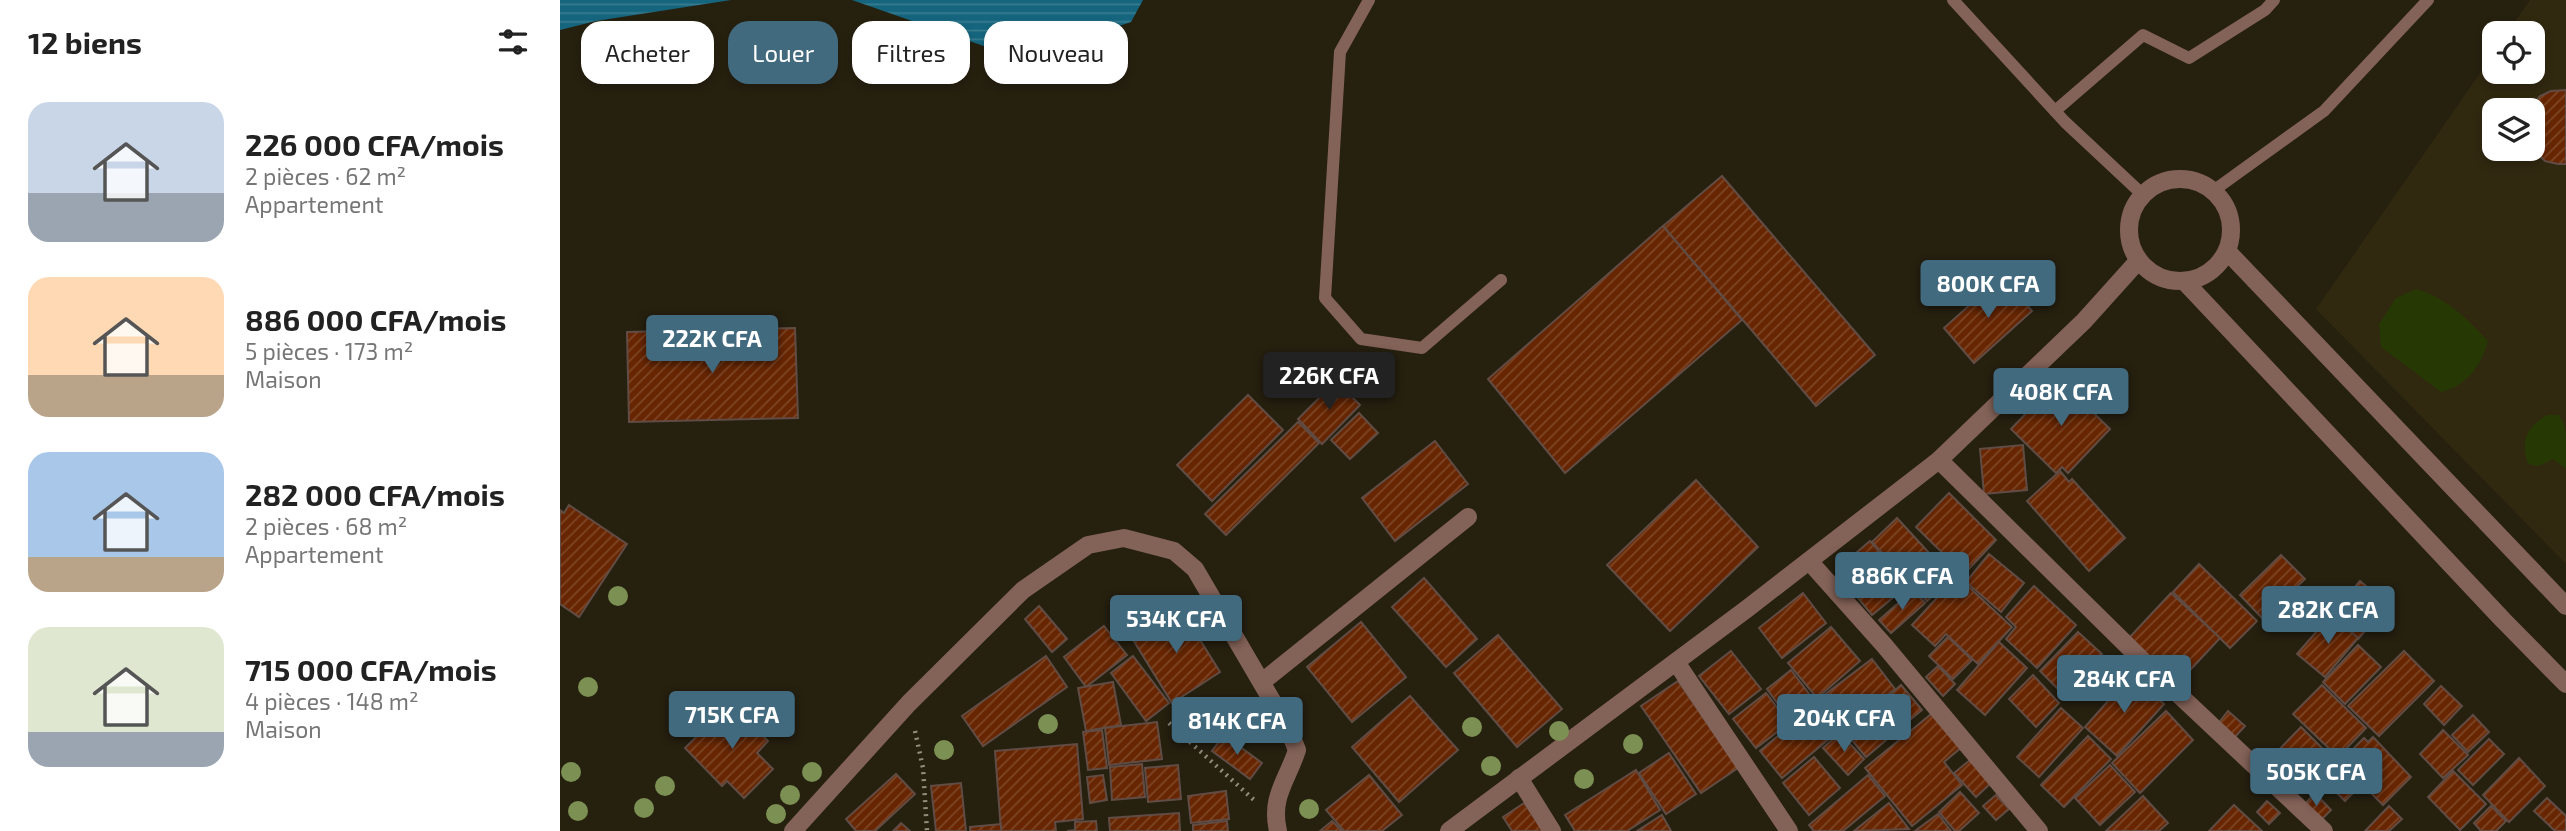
<!DOCTYPE html>
<html lang="fr">
<meta charset="utf-8">
<style>
body{margin:0;font-family:"Exo 2",sans-serif;background:#f2f2f2;color:#222;height:100vh;display:flex;flex-direction:column;font-size:26px;white-space:nowrap}
*{box-sizing:border-box;margin:0}
p{font-size:23px;color:#767676}
.icon{flex:none;width:38px;height:38px;fill:none;stroke:currentColor;stroke-width:2;stroke-linecap:round;stroke-linejoin:round}
.map{position:relative;flex:1;overflow:hidden}
.drawer{display:flex;flex-direction:column;background:#fff;width:560px}
.drawer>*{flex:none}
.guide{position:absolute;left:21px;top:21px;width:665px;height:63px;display:flex;gap:14px}
.controls{position:absolute;left:1922px;top:21px;display:grid;gap:14px}
.controls a{display:grid;place-items:center;width:63px;height:63px;border-radius:14px;background:#fff;box-shadow:0 4px 10px #0003;font-size:35px}
.price{position:absolute;translate:-50% -60px;padding:0 16px;border-radius:7px;background:#426a7f;color:#fff;font-size:23px;line-height:46px;filter:drop-shadow(0 2px 4px #0008)}
.price::after{content:'';position:absolute;left:50%;top:42px;width:21px;height:16px;margin-left:-10px;background:inherit;clip-path:polygon(0 0,100% 0,50% 100%)}
.price.active{background:#222;color:#fff}
ul{padding:0;list-style:none}
li{display:flex;align-items:center;gap:21px;height:175px;padding:0 28px}
li span{display:grid;place-items:center;flex:none;width:196px;height:140px;border-radius:21px;color:#555}
li>.icon{margin-inline-start:auto}
span .icon{width:84px;height:84px;fill:#fffc;stroke-width:1}
li b{font-size:30px}
h2{display:flex;justify-content:space-between;align-items:center;height:84px;padding:0 28px;font-size:30px}
.tag{padding:0 24px;border-radius:21px;background:#fff;box-shadow:0 4px 10px #0003;font-size:24px;line-height:63px}
.tag.active{background:#426a7f;color:#fff}
main{display:flex;flex:1;min-height:0}
.map>svg:first-child{display:block}
</style>
<main>
<section class="drawer">
<h2>12 biens<svg class="icon" aria-label="filters" viewBox="0 0 24 24"><path d="M4 7h16M4 17h16"/><circle cx="9" cy="7" r="2"/><circle cx="15" cy="17" r="2"/></svg></h2>
<ul>
<li><span style="background:linear-gradient(#c9d6e8 65%,#9aa5b1 0)"><svg class="icon" aria-label="home" viewBox="0 0 24 24"><path d="M3 11l9-7 9 7M6 9v11h12V9"/></svg></span><div><b>226 000 CFA/mois</b><p>2 pièces · 62 m²</p><p>Appartement</p></div></li>
<li><span style="background:linear-gradient(#ffd9b3 70%,#b9a48a 0)"><svg class="icon" aria-label="home" viewBox="0 0 24 24"><path d="M3 11l9-7 9 7M6 9v11h12V9"/></svg></span><div><b>886 000 CFA/mois</b><p>5 pièces · 173 m²</p><p>Maison</p></div></li>
<li><span style="background:linear-gradient(#a9c7e8 75%,#b9a48a 0)"><svg class="icon" aria-label="home" viewBox="0 0 24 24"><path d="M3 11l9-7 9 7M6 9v11h12V9"/></svg></span><div><b>282 000 CFA/mois</b><p>2 pièces · 68 m²</p><p>Appartement</p></div></li>
<li><span style="background:linear-gradient(#dfe7d0 75%,#9aa5b1 0)"><svg class="icon" aria-label="home" viewBox="0 0 24 24"><path d="M3 11l9-7 9 7M6 9v11h12V9"/></svg></span><div><b>715 000 CFA/mois</b><p>4 pièces · 148 m²</p><p>Maison</p></div></li>
</ul>
</section>
<div class="map">
<svg width="2006" height="831" viewBox="0 0 2006 831">
<defs>
<pattern id="water-rules" width="6" height="5" patternUnits="userSpaceOnUse" patternTransform="scale(1.75)"><rect width="6" height="5" fill="#15657e"/><path d="M0 2.5h6" fill="none" stroke="#387c90"/></pattern>
<pattern id="building-hatch" width="6" height="6" patternUnits="userSpaceOnUse" patternTransform="scale(1.75)"><rect width="6" height="6" fill="#672601"/><path d="M-1 1l2-2M0 6l6-6M5 7l2-2" fill="none" stroke="#7e4626"/></pattern>
</defs>
<rect width="100%" height="100%" fill="#26200f"/>
<path fill="#312810" fill-rule="evenodd" d="M1970 0H2006V564L1756 309 1934 53V72H1972V33H1947ZM1934 110H1972V149H1934Z"/>
<g fill="#263804">
<path d="M1856 289C1886 297 1907 319 1928 341 1921 366 1907 386 1881 392L1821 347 1819 324 1836 298Z"/>
<path d="M1987 415H1999L2004 424 2006 434V469L1993 459 1979 466 1968 464C1960 441 1966 428 1987 415Z"/>
</g>
<g fill="url(#water-rules)">
<path d="M0 0H171L36 21 0 30Z"/>
<path d="M292 0H583L571 22 461 59Z"/>
</g>
<g fill="url(#building-hatch)" stroke="#604c44" stroke-width="2">
<path d="M2006 90V164H1998L1985 161 1972 149V110H1968L1980 96 1991 91Z"/>
<path d="M1162 176 1315 355 1256 406 1103 226Z"/>
<path d="M1103 226 1182 320 1005 473 928 379Z"/>
<path d="M1442 276 1472 311 1414 363 1384 328Z"/>
<path d="M235 328 238 418 69 422 67 332Z"/>
<path d="M1499 379 1550 429 1508 473 1502 467 1496 473 1451 429Z"/>
<path d="M776 381 800 405 762 444 738 419Z"/>
<path d="M688 395 723 430 652 501 617 465Z"/>
<path d="M799 413 818 433 790 459 771 440Z"/>
<path d="M738 422 759 443 666 535 645 514Z"/>
<path d="M875 441 908 484 835 541 802 498Z"/>
<path d="M1463 445 1467 490 1424 494 1420 449Z"/>
<path d="M1500 471 1509 482 1512 479 1565 538 1529 571 1467 501Z"/>
<path d="M1136 480 1198 547 1110 631 1047 565Z"/>
<path d="M1389 493 1436 540 1404 574 1356 527Z"/>
<path d="M9 505 67 544 19 617 0 604V510L4 513Z"/>
<path d="M1337 518 1392 578 1367 601 1312 542Z"/>
<path d="M1310 541 1332 566 1304 591 1282 565Z"/>
<path d="M1429 554 1464 583 1441 612 1406 582Z"/>
<path d="M1721 555 1745 579 1703 619 1680 595Z"/>
<path d="M1639 564 1697 621 1670 648 1613 592Z"/>
<path d="M1334 569 1347 586 1312 615 1298 598Z"/>
<path d="M1397 576 1452 627 1418 664 1386 634 1375 646 1352 625Z"/>
<path d="M864 578 917 639 886 667 832 607Z"/>
<path d="M1800 581 1828 605 1798 639 1771 615Z"/>
<path d="M1474 586 1516 625 1477 668 1446 639 1456 627 1446 617Z"/>
<path d="M1353 590 1365 603 1331 633 1319 620Z"/>
<path d="M1243 593 1266 623 1222 658 1199 628Z"/>
<path d="M1611 593 1660 638 1618 683 1569 638Z"/>
<path d="M479 606 507 639 492 652 465 619Z"/>
<path d="M620 608 660 672 612 703 572 638Z"/>
<path d="M1771 615 1798 638 1765 677 1737 654Z"/>
<path d="M801 622 846 677 792 722 747 667Z"/>
<path d="M544 626 567 655 526 687 504 657Z"/>
<path d="M1271 627 1300 661 1257 698 1228 663Z"/>
<path d="M1518 632 1542 654 1503 694 1480 671Z"/>
<path d="M938 635 1002 709 957 747 894 673Z"/>
<path d="M1388 637 1412 660 1393 679 1369 656Z"/>
<path d="M1439 642 1467 668 1425 715 1397 690Z"/>
<path d="M1798 645 1821 667 1785 704 1763 682Z"/>
<path d="M1171 651 1201 689 1169 714 1139 676Z"/>
<path d="M1844 651 1874 681 1819 736 1788 706Z"/>
<path d="M486 656 507 687 423 746 402 716Z"/>
<path d="M573 656 609 703 586 721 551 673Z"/>
<path d="M1312 659 1335 689 1282 730 1259 699Z"/>
<path d="M1378 666 1395 684 1383 696 1366 677Z"/>
<path d="M1231 670 1256 703 1231 722 1207 689Z"/>
<path d="M1473 675 1499 703 1476 727 1449 699Z"/>
<path d="M1571 675 1604 704 1557 756 1525 727Z"/>
<path d="M1118 681 1178 768 1141 793 1081 706Z"/>
<path d="M553 682 561 725 526 731 518 688Z"/>
<path d="M1341 685 1362 710 1306 757 1286 733Z"/>
<path d="M1762 685 1806 728 1778 757 1733 714Z"/>
<path d="M1881 686 1902 706 1884 725 1864 704Z"/>
<path d="M1206 693 1229 723 1196 748 1173 719Z"/>
<path d="M850 696 898 750 839 802 792 747Z"/>
<path d="M171 703 208 741 197 753 213 769 184 798 167 781 162 786 125 748Z"/>
<path d="M1254 706 1276 733 1222 778 1200 751Z"/>
<path d="M1501 708 1523 728 1479 777 1457 757Z"/>
<path d="M1375 711 1403 746 1384 762 1402 785 1352 826 1305 768Z"/>
<path d="M1606 711 1633 740 1580 793 1552 763Z"/>
<path d="M1668 711 1685 726 1673 739 1657 725Z"/>
<path d="M1913 715 1929 732 1908 752 1892 735Z"/>
<path d="M597 722 602 759 549 765 545 728Z"/>
<path d="M1741 727 1779 765 1756 789 1749 783 1743 790 1710 759Z"/>
<path d="M542 730 547 768 528 770 523 732Z"/>
<path d="M1883 730 1908 755 1883 778 1860 754Z"/>
<path d="M1280 733 1304 759 1288 775 1263 748Z"/>
<path d="M664 735 702 763 690 779 652 751Z"/>
<path d="M1528 736 1551 759 1504 807 1481 785Z"/>
<path d="M1813 737 1851 777 1823 805 1802 784 1785 801 1768 784 1798 754 1793 749 1804 738 1808 742Z"/>
<path d="M1929 739 1944 754 1913 785 1898 770Z"/>
<path d="M517 744 523 819 495 822 496 831H441L435 751Z"/>
<path d="M1109 753 1136 794 1106 814 1079 773Z"/>
<path d="M1254 757 1280 788 1249 815 1223 783Z"/>
<path d="M1959 758 1985 786 1949 822 1923 795Z"/>
<path d="M1410 760 1431 783 1416 797 1394 773Z"/>
<path d="M582 764 585 797 552 800 550 767Z"/>
<path d="M618 765 621 799 588 802 585 768Z"/>
<path d="M1550 765 1575 792 1540 825 1515 798Z"/>
<path d="M1076 770 1100 810 1067 831H1015L1005 815Z"/>
<path d="M1893 771 1926 804 1900 830 1868 797Z"/>
<path d="M336 774 355 794 315 831H296L286 819Z"/>
<path d="M543 775 547 800 530 803 527 777Z"/>
<path d="M809 775 842 815 822 831H784L766 810Z"/>
<path d="M1308 775 1325 796 1283 831H1254L1249 825Z"/>
<path d="M401 783 406 831H376L371 786Z"/>
<path d="M666 791 669 819 631 823 628 796Z"/>
<path d="M1400 792 1419 813 1399 831H1395L1379 812Z"/>
<path d="M1755 793 1771 810 1758 823 1742 807Z"/>
<path d="M1436 795 1449 809 1436 820 1423 806Z"/>
<path d="M1583 796 1608 823 1599 831H1546Z"/>
<path d="M1987 798 2006 816V831H1995L1974 811Z"/>
<path d="M1707 801 1720 813 1709 824 1697 812Z"/>
<path d="M964 803 984 831H952L943 817Z"/>
<path d="M1329 803 1349 829 1294 831Z"/>
<path d="M1674 805 1702 831H1649Z"/>
<path d="M1829 806 1842 819 1829 831H1805Z"/>
<path d="M1931 806 1946 821 1936 831H1921L1914 823Z"/>
<path d="M619 813 620 831H550L549 818Z"/>
<path d="M1378 814 1391 831H1355Z"/>
<path d="M1102 815 1111 831H1077Z"/>
<path d="M536 821 537 831H507L515 830V822Z"/>
<path d="M667 821 668 831H633V825Z"/>
<path d="M772 821 782 831H760Z"/>
<path d="M341 823 350 831H333Z"/>
<path d="M441 824V831H410V827Z"/>
</g>
<g fill="none" stroke-linecap="round" stroke-linejoin="round">
<g stroke="#918c7e" stroke-width="4.5" stroke-dasharray="2 5" stroke-linecap="butt">
<path d="M609 723 694 800"/>
<path d="M355 731 363 768 367 831"/>
</g>
<g stroke="#836258" stroke-width="12">
<path d="M809 0 780 52 765 298 801 339 862 348 941 280"/>
<path d="M1393 0 1505 122 1582 194"/>
<path d="M1495 111 1583 35 1629 58 1705 10 1714 0"/>
<path d="M1653 191 1764 111 1868 0"/>
</g>
<g stroke="#836258" stroke-width="18">
<circle cx="1620" cy="230" r="51"/>
<path d="M1667 251 2006 606"/>
<path d="M1625 282 1943 620 2006 684"/>
<path d="M1379 460 1583 661 1764 831"/>
<path d="M1249 561 1324 645 1479 831"/>
<path d="M1116 662 1229 831"/>
<path d="M702 682 908 517"/>
<path d="M959 778 992 831"/>
<path d="M233 831 349 703 463 590 528 545 564 538 614 551 635 569 728 728 737 750C727 781 710 797 718 831"/>
<path d="M889 831 1188 608 1379 460 1524 321 1578 261"/>
</g>
</g>
<g fill="#7c9053">
<circle cx="58" cy="596" r="10"/>
<circle cx="28" cy="687" r="10"/>
<circle cx="488" cy="724" r="10"/>
<circle cx="912" cy="727" r="10"/>
<circle cx="999" cy="731" r="10"/>
<circle cx="1073" cy="744" r="10"/>
<circle cx="384" cy="750" r="10"/>
<circle cx="931" cy="766" r="10"/>
<circle cx="11" cy="772" r="10"/>
<circle cx="252" cy="772" r="10"/>
<circle cx="1024" cy="779" r="10"/>
<circle cx="105" cy="786" r="10"/>
<circle cx="230" cy="795" r="10"/>
<circle cx="84" cy="808" r="10"/>
<circle cx="749" cy="809" r="10"/>
<circle cx="18" cy="811" r="10"/>
<circle cx="216" cy="814" r="10"/>
</g>
</svg>
<div class="controls">
<a><svg class="icon" aria-label="locate" viewBox="0 0 24 24"><circle cx="12" cy="12" r="6"/><path d="M12 2v4M12 18v4M2 12h4M18 12h4"/></svg></a>
<a><svg class="icon" aria-label="layers" viewBox="0 0 24 24"><path d="M12 4l9 5-9 5-9-5zM3 14l9 5 9-5"/></svg></a>
</div>
<b class="price" style="left:1428px;top:320px">800K CFA</b>
<b class="price" style="left:152px;top:375px">222K CFA</b>
<b class="price active" style="left:769px;top:412px">226K CFA</b>
<b class="price" style="left:1501px;top:428px">408K CFA</b>
<b class="price" style="left:1342px;top:612px">886K CFA</b>
<b class="price" style="left:1768px;top:646px">282K CFA</b>
<b class="price" style="left:616px;top:655px">534K CFA</b>
<b class="price" style="left:1564px;top:715px">284K CFA</b>
<b class="price" style="left:172px;top:751px">715K CFA</b>
<b class="price" style="left:1284px;top:754px">204K CFA</b>
<b class="price" style="left:677px;top:757px">814K CFA</b>
<b class="price" style="left:1756px;top:808px">505K CFA</b>
<div class="guide">
<a class="tag">Acheter</a>
<a class="tag active">Louer</a>
<a class="tag">Filtres</a>
<a class="tag">Nouveau</a>
</div>
</div>
</main>
